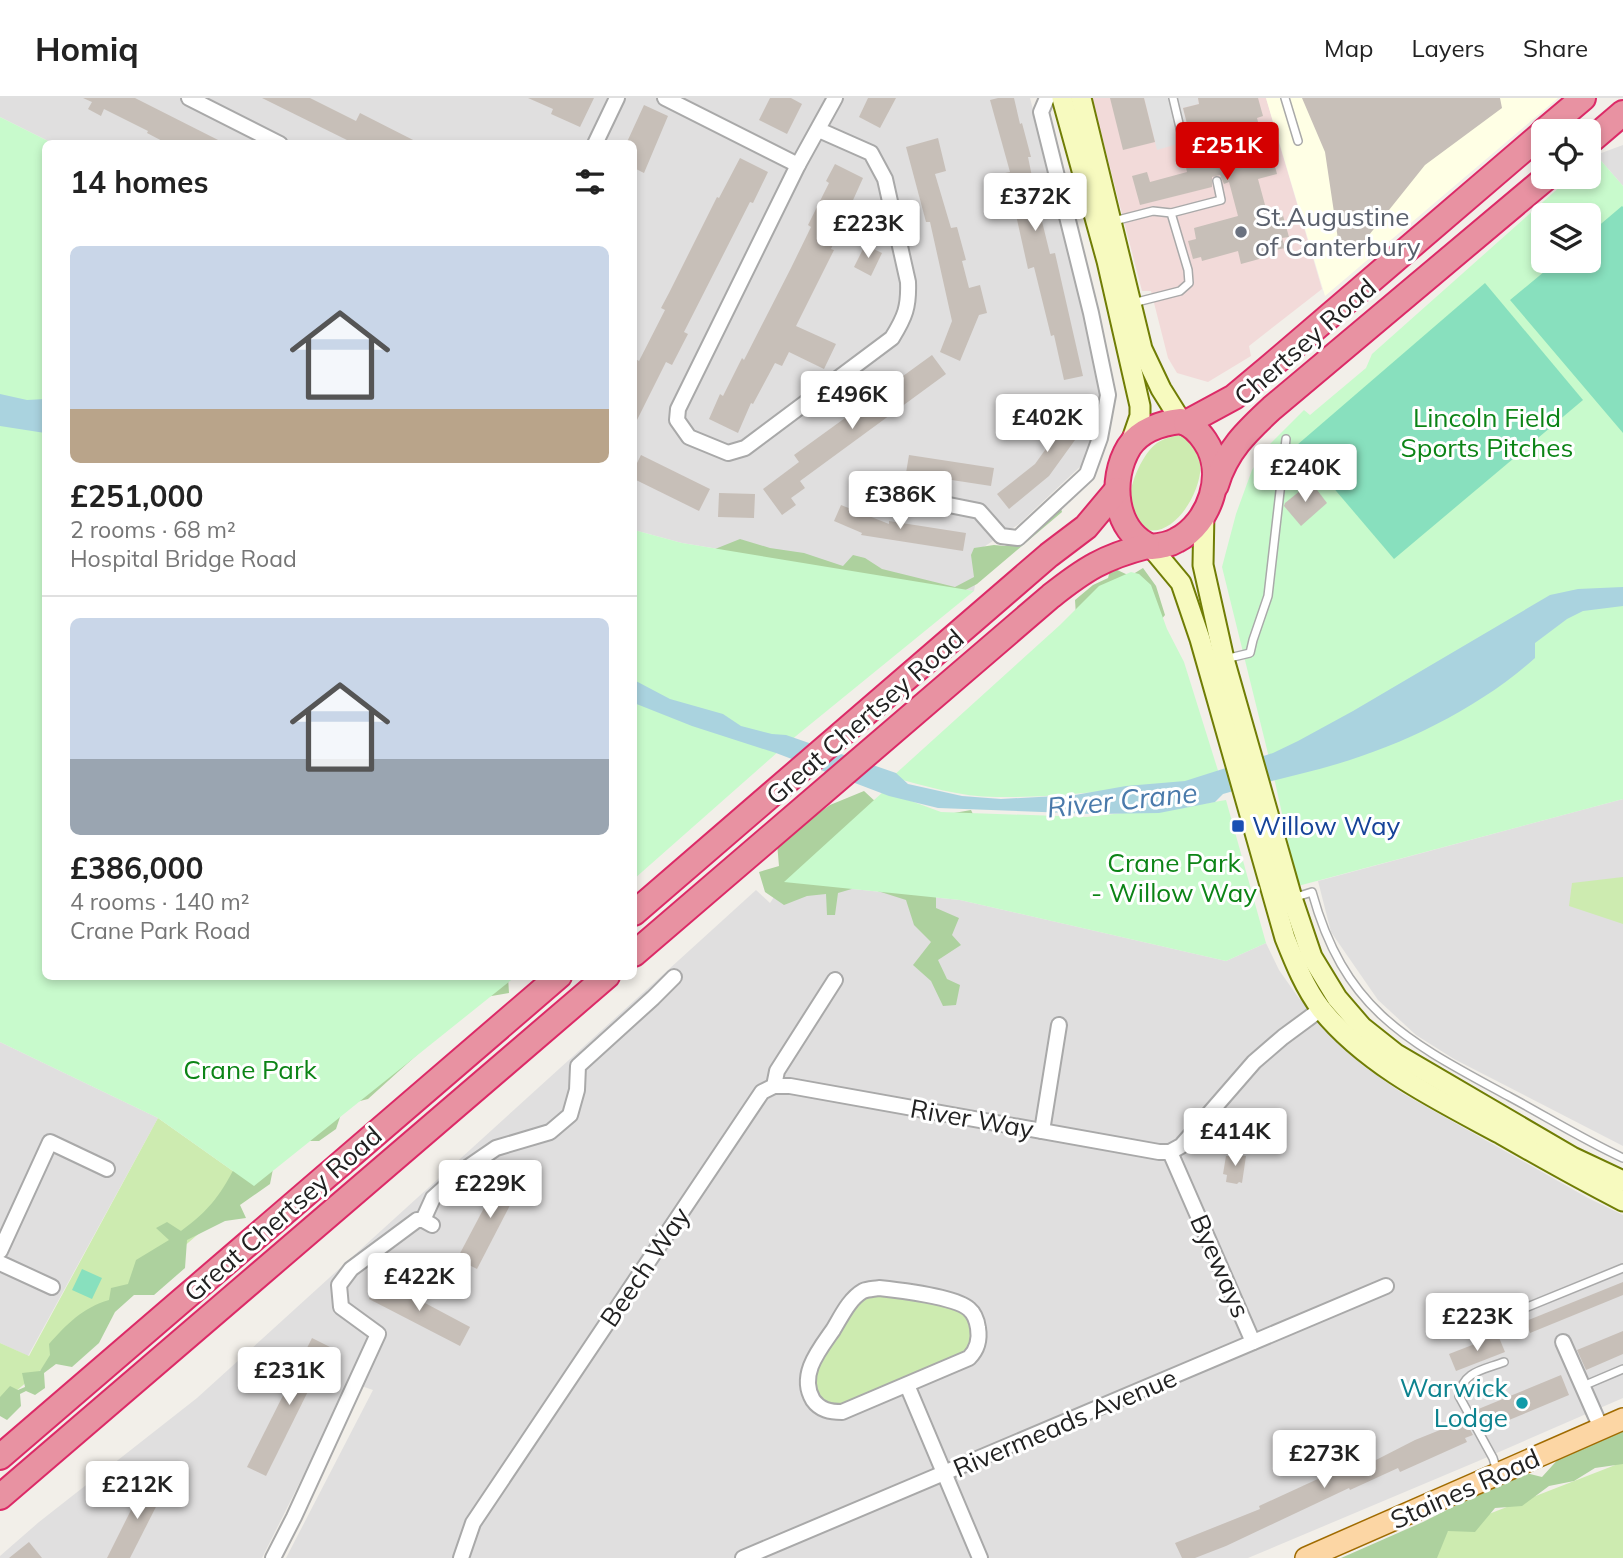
<!DOCTYPE html>
<meta charset="utf-8">
<style>
body{margin:0;font-family:Mulish,sans-serif;background:#f6f6f6;color:#222;height:100vh;display:flex;flex-direction:column;font-size:26px;white-space:nowrap}
*{box-sizing:border-box;margin:0}
p{font-size:23px;color:#767676}
.icon{flex:none;width:38px;height:38px;fill:none;stroke:currentColor;stroke-width:2;stroke-linecap:round;stroke-linejoin:round}
.map{position:relative;flex:1;overflow:hidden}
.details{position:absolute;left:42px;top:42px;width:595px;height:840px;display:flex;flex-direction:column;background:#fff;border-radius:10px;box-shadow:0 4px 10px #0003}
.details>*{flex:none}
.controls{position:absolute;left:1531px;top:21px;display:grid;gap:14px}
.controls a{display:grid;place-items:center;width:70px;height:70px;border-radius:10px;background:#fff;box-shadow:0 4px 10px #0003;font-size:35px}
.price{position:absolute;translate:-50% -60px;padding:0 16px;border-radius:7px;background:#fff;color:#222;font-size:23px;line-height:46px;filter:drop-shadow(0 2px 4px #0008)}
.price::after{content:'';position:absolute;left:50%;top:42px;width:21px;height:16px;margin-left:-10px;background:inherit;clip-path:polygon(0 0,100% 0,50% 100%)}
.price.on{background:#d40000;color:#fff}
ul{padding:0;list-style:none}
li{display:grid;align-content:center;gap:14px;height:371px;padding:0 28px}
li+li{border-top:2px solid #e0e0e0}
li span{display:grid;place-items:center;height:217px;border-radius:10px;color:#555}
li>.icon{margin-inline-start:auto}
span .icon{width:126px;height:126px;fill:#fffc;stroke-width:1}
li b{font-size:30px}
h2{display:flex;justify-content:space-between;align-items:center;height:84px;padding:0 28px;font-size:30px}
header{display:flex;align-items:center;gap:42px;box-sizing:border-box;height:98px;padding:0 35px;background:#fff;border-bottom:2px solid #e0e0e0}
header strong{font-size:33px}
nav{display:flex;gap:38px;margin-inline-start:auto;font-size:24px}
.map>svg:first-child{display:block}
</style>
<header>
<strong>Homiq</strong>
<nav><a>Map</a><a>Layers</a><a>Share</a></nav>
</header>
<div class="map">
<svg width="1623" height="1460" viewBox="0 0 1623 1460">
<rect width="100%" height="100%" fill="#f2efe9"/>
<g fill="#e0dfdf">
<path d="M0 0H1030L1086 219 1103 300 1083 366 1019 426 982 450 974 493 682 445 634 432V46L52 45 0 19Z"/>
<path d="M1623 47V88L1596 57Z"/>
<path d="M1623 701V1048L1454 961 1416 937 1378 902 1331 834 1318 783Z"/>
<path d="M784 784 960 802 1226 863 1266 845 1279 872 1298 899 1362 967 1402 995 1588 1100 1623 1117V1300L1476 1364 1248 1460H286L373 1292 350 1284 262 1460H0V1458L39 1424 197 1300 756 792 770 805Z"/>
<path d="M0 944 158 1020 28 1258 0 1245Z"/>
</g>
<path fill="#f2dad9" d="M1092 0H1266L1322 191 1249 248 1251 258 1208 284 1177 275 1168 260 1151 193H1142Z"/>
<path fill="#ffffe5" d="M1266 0H1558L1325 198Z"/>
<g fill="#cdebb0">
<path d="M1182 337C1189 342 1197 349 1199 357 1208 383 1178 439 1147 432 1112 423 1137 359 1157 345 1165 340 1173 338 1182 337Z"/>
<path d="M1623 779V826L1569 808 1572 785Z"/>
<path d="M158 1020 254 1088 0 1307V1245L29 1258Z"/>
<path d="M864 1193 969 1211 976 1253 828 1314 808 1291 817 1256Z"/>
<path d="M1623 1364V1460H1386L1476 1421Z"/>
</g>
<g fill="#add19e">
<path d="M1060 407 1062 414 977 486 954 498 715 451 740 441 770 450 804 455 843 468 853 457 865 460 882 471 955 489 974 479 971 457 974 450 994 447 1005 448 1016 443Z"/>
<path d="M1111 469 1130 478 1143 470 1156 488 1165 517 1160 523 1076 518 1075 502 1093 487 1108 480Z"/>
<path d="M864 693 878 706 937 718 971 712 980 731 936 792V810L959 820 952 837 961 847 938 862 947 881 960 887 956 907 943 908 931 883 913 867 931 844 914 827 906 802 862 788 838 795 835 817H827L826 796 807 798 784 807 765 794 759 774 779 768 777 745 830 707Z"/>
<path d="M508 879 509 895 480 900 368 1001 344 1007 336 1031 319 1043H302L274 1066 270 1086 240 1107 246 1120 225 1123 187 1142 185 1170 154 1197H134L115 1214 99 1245 72 1269 56 1266 44 1275 45 1290 35 1297 26 1293 20 1296 21 1308 7 1322 0 1318V1299L10 1288 18 1292 25 1289 22 1275 40 1273 50 1257 49 1246C67 1226 82 1210 109 1202L111 1190 128 1186 136 1162 169 1142 156 1130 167 1124 181 1133C210 1112 222 1095 238 1063Z"/>
<path d="M1623 1333V1366L1595 1370 1574 1383 1549 1388 1522 1408 1495 1410 1475 1434 1448 1433 1437 1460H1341L1423 1424 1522 1374 1542 1379 1561 1358 1606 1337Z"/>
</g>
<g fill="#c8facc" fill-rule="evenodd">
<path d="M0 19 52 45 46 46V878L515 879 254 1088 158 1020 0 944Z"/>
<path d="M1596 57 1623 88V701L1298 788 1275 684 1222 469 1236 416 1252 372 1268 348 1304 312 1310 317 1366 270 1372 256 1571 79H1589V63ZM1544 117H1589V163H1544Z"/>
<path d="M634 432 682 445 974 493 796 638 634 781Z"/>
<path d="M1131 474 1139 476 1151 487 1167 531 1184 564 1220 679C1146 688 1071 700 996 699 961 699 925 688 892 679L1060 527 1099 488Z"/>
<path d="M884 693 941 714 1086 719 1190 708 1226 702 1266 845 1226 863 960 802 784 784Z"/>
</g>
<g fill="#88e0be">
<path d="M1622 108 1623 109V335L1510 202 1557 163H1589V136Z"/>
<path d="M1485 185 1583 302 1394 461 1297 347Z"/>
<path d="M82 1171 102 1180 92 1201 72 1192Z"/>
</g>
<path fill="#e2e2e2" d="M1144 0H1198L1199 6 1183 10 1191 42 1157 52Z"/>
<g fill="#aad3df">
<path d="M0 296 27 302 45 301V335L0 328Z"/>
<path d="M1623 489V508L1583 513 1567 521 1535 545V560C1482 608 1406 646 1337 666 1300 677 1261 685 1223 696L1215 704 1159 715 1094 716 938 710 889 698 776 655 692 628 634 605V582L670 601 723 616 741 628 772 636 786 637 896 675 908 686 962 698 1001 701 1075 697 1126 688 1185 683 1273 655 1298 643 1353 613 1550 497 1578 491Z"/>
</g>
<g fill="#c7bfb8">
<path d="M83 0H135L226 46H168L147 35 148 33 104 11 101 18 88 11 92 4Z"/>
<path d="M262 0H310L356 23 360 15 421 46H355Z"/>
<path d="M528 0H594L580 29 551 16 553 11Z"/>
<path d="M770 0H791L802 6 787 36 759 22Z"/>
<path d="M868 0H896L880 30 859 19Z"/>
<path d="M998 0H1014L1020 26 1022 25 1031 59H1028L1037 103 1050 156 1055 155 1083 278 1064 282 1054 237 1051 238 1034 169 1028 171 1014 108 1007 110 1000 76 1010 74 990 2Z"/>
<path d="M1110 0H1144L1155 44 1123 52Z"/>
<path d="M1198 0H1258L1263 18 1257 20 1264 47 1269 46 1277 76 1258 81 1268 118 1282 114 1289 139 1282 140 1285 150 1276 152 1277 156 1241 166 1238 153 1202 163 1201 159 1193 161 1188 143 1196 141 1194 130 1238 118 1229 84 1224 86 1220 77 1212 79V89L1140 107 1132 78 1147 74 1150 84 1187 74 1185 64 1202 59 1204 64 1229 57 1221 29 1190 38 1183 10 1199 6Z"/>
<path d="M1302 0H1500L1502 10 1425 67 1357 152 1339 148 1325 54Z"/>
<path d="M644 7 668 18 644 75 634 70V46L627 44Z"/>
<path d="M938 40 946 73 935 76 951 130 957 129 966 162 962 163 969 190 980 187 987 215 979 217 960 263 940 254 952 223 930 124H926L906 49Z"/>
<path d="M740 60 768 74 753 105 750 104 684 234 688 236 672 267 666 264 634 328V260L639 263 665 212 661 210 669 195 717 99 719 100Z"/>
<path d="M835 66 863 80 831 151 834 152 796 228 836 246 824 271 789 254 782 268 775 265 753 306 751 305 738 335 709 321 720 296 723 298 742 260 744 262 791 170 811 129 808 127 829 85 826 83Z"/>
<path d="M865 147 882 155 871 178 854 169Z"/>
<path d="M932 257 946 276 800 383 805 390 791 400 796 407 782 417 763 391 799 364 794 357Z"/>
<path d="M1066 296 1084 300 1075 342 1049 378 1009 411 997 396 1035 366 1058 334Z"/>
<path d="M641 357 710 391 699 413 634 381V371Z"/>
<path d="M909 357 994 370 991 388 906 375Z"/>
<path d="M1311 384 1327 405 1301 428 1284 408 1285 405Z"/>
<path d="M719 395 755 396 754 420 718 419Z"/>
<path d="M841 407 889 426V423L966 435 963 453 861 437 862 435 834 423Z"/>
<path d="M1230 1056 1246 1058 1242 1085 1239 1084 1237 1086 1226 1084 1227 1077 1223 1076 1226 1058H1229Z"/>
<path d="M504 1072 523 1082 477 1171 457 1161Z"/>
<path d="M380 1181 470 1229 460 1248 369 1201Z"/>
<path d="M1623 1184V1197L1530 1235 1526 1223Z"/>
<path d="M1623 1233V1256L1586 1272 1577 1252Z"/>
<path d="M1498 1237 1505 1254 1456 1273 1449 1256Z"/>
<path d="M312 1240 330 1249 266 1378 247 1369Z"/>
<path d="M1561 1277 1569 1297 1485 1332 1476 1312Z"/>
<path d="M1465 1322 1473 1337 1465 1340 1467 1344 1400 1374 1398 1370 1350 1392 1349 1390 1226 1448 1195 1460H1182L1175 1445 1260 1411 1259 1408 1333 1374 1334 1376 1372 1359 1374 1363 1415 1342Z"/>
<path d="M146 1382 165 1391 130 1460H107Z"/>
<path d="M29 1444 42 1460H9Z"/>
</g>
<g fill="none" stroke-linecap="round" stroke-linejoin="round">
<defs>
<g id="lane">
<path d="M1173 0 1182 38"/>
<path d="M1285 0 1298 43"/>
<path d="M1171 115 1221 102 1217 83"/>
<path d="M1114 123 1153 113 1171 115 1188 172 1189 185 1180 193 1133 205"/>
<path d="M1225 561 1250 555 1253 542 1268 498 1286 341"/>
<path d="M1293 800 1312 794C1345 914 1409 944 1510 999 1547 1019 1584 1042 1623 1060"/>
<path d="M1520 1212 1623 1170"/>
<path d="M1583 1288 1623 1271"/>
<path d="M1497 1373 1493 1360 1459 1298C1463 1273 1483 1272 1504 1264"/>
</g>
<g id="street">
<path d="M189 0 280 46"/>
<path d="M665 0 798 67"/>
<path d="M819 32 871 55 885 81 908 184C909 209 905 219 892 240L745 350 728 355 689 339 677 322 678 311 798 67 835 0"/>
<path d="M595 46 617 0"/>
<path d="M879 393 979 413 1001 438 1018 440 1087 376 1100 340 1108 297 1091 215 1041 14 1047 0"/>
<path d="M774 988H790L1159 1054H1170L1181 1048 1254 964 1283 939 1321 911"/>
<path d="M1042 1033 1059 927"/>
<path d="M1170 1054 1253 1244"/>
<path d="M423 1122 433 1100 464 1072 496 1050 550 1034 570 1017 577 992 578 968 653 900 674 879"/>
<path d="M0 1153 50 1044 107 1071"/>
<path d="M0 1165 52 1189"/>
<path d="M879 1190C898 1192 956 1199 969 1211 975 1216 977 1223 978 1230 980 1242 977 1252 969 1260L842 1314C830 1314 820 1312 813 1302 798 1277 819 1252 833 1232 841 1219 849 1201 863 1193 868 1191 874 1191 879 1190Z"/>
<path d="M1563 1244 1601 1330"/>
<path d="M907 1287 980 1460"/>
<path d="M273 1460 294 1419 378 1236 341 1209 339 1187 351 1171 417 1122H423L432 1127"/>
<path d="M461 1460 473 1425 762 994 774 988 777 973 835 882"/>
<path d="M743 1460 1386 1188"/>
</g>
<g id="secondary">
<path d="M1062 0 1107 163 1140 308V318L1130 347"/>
<path d="M1081 0 1142 251 1161 291 1181 323"/>
<path d="M1204 413 1203 467 1224 561 1292 800 1312 859 1337 900 1362 929 1396 956 1572 1059 1623 1083"/>
<path d="M1151 449 1181 485 1200 541 1285 840C1295 865 1305 890 1321 911 1367 968 1438 1002 1501 1036 1541 1059 1582 1082 1623 1103"/>
</g>
<path id="primary" d="M1306 1460 1623 1321"/>
<g id="highway">
<path d="M1544 33 1583 0"/>
<path d="M1589 44 1623 15"/>
<path d="M1181 323C1191 326 1199 334 1205 343 1227 375 1210 425 1177 442 1169 447 1160 448 1151 449 1114 433 1109 382 1129 349 1140 332 1162 325 1181 323Z"/>
<path d="M1186 325 1234 299 1271 268 1544 34"/>
<path d="M1216 387C1226 353 1247 333 1272 310L1547 79"/>
<path d="M634 815 1049 457 1086 429 1117 392"/>
<path d="M634 856 1051 498C1085 471 1104 459 1147 448"/>
<path d="M0 1359 559 878"/>
<path d="M0 1399 607 878"/>
</g>
</defs>
<use href="#lane" stroke="#a9a9a9" stroke-width="10"/>
<use href="#street" stroke="#a9a9a9" stroke-width="18"/>
<use href="#secondary" stroke="#707d05" stroke-width="23"/>
<use href="#primary" stroke="#a06b00" stroke-width="24"/>
<use href="#highway" stroke="#dc2a67" stroke-width="28"/>
<use href="#lane" stroke="#fff" stroke-width="7"/>
<use href="#street" stroke="#fff" stroke-width="14"/>
<use href="#secondary" stroke="#f7fabf" stroke-width="19"/>
<use href="#primary" stroke="#fcd6a4" stroke-width="21"/>
<use href="#highway" stroke="#e892a2" stroke-width="24"/>
</g>
<circle fill="#6b7280" stroke="#fff" stroke-width="2.5" cx="1241" cy="134" r="7"/>
<rect fill="#1a4fb4" stroke="#fff" stroke-width="2.5" x="1231" y="721" width="14" height="14" rx="3.5"/>
<circle fill="#0f9aa8" stroke="#fff" stroke-width="2.5" cx="1522" cy="1305" r="7"/>
<g text-anchor="middle" stroke-width="6" stroke-linejoin="round" paint-order="stroke">
<g font-size="26" fill="#5b616d" stroke="#fff" text-anchor="start">
<text x="1255" y="128">St.Augustine<tspan x="1255" dy="30">of Canterbury</tspan></text>
</g>
<g font-size="26" fill="#222" stroke="#fff">
<text transform="translate(1305 244) rotate(-41)" y="9">Chertsey Road</text>
<text transform="translate(865 619) rotate(-41)" y="9">Great Chertsey Road</text>
<text transform="translate(972 1021) rotate(10)" y="9">River Way</text>
<text transform="translate(283 1116) rotate(-41)" y="9">Great Chertsey Road</text>
<text transform="translate(1220 1168) rotate(66)" y="9">Byeways</text>
<text transform="translate(645 1169) rotate(-56)" y="9">Beech Way</text>
<text transform="translate(1065 1325) rotate(-23)" y="9">Rivermeads Avenue</text>
<text transform="translate(1465 1391) rotate(-24)" y="9">Staines Road</text>
</g>
<g font-size="26" fill="#0c8416" stroke="#fff">
<text x="1487" y="329">Lincoln Field<tspan x="1487" dy="30">Sports Pitches</tspan></text>
<text x="1174" y="774">Crane Park<tspan x="1174" dy="30">- Willow Way</tspan></text>
<text x="250" y="981">Crane Park</text>
</g>
<g font-size="26" fill="#164399" stroke="#fff" text-anchor="start">
<text x="1252" y="737">Willow Way</text>
</g>
<g font-size="26" fill="#0d838f" stroke="#fff" text-anchor="end">
<text x="1508" y="1299">Warwick<tspan x="1508" dy="30">Lodge</tspan></text>
</g>
<g font-size="28" font-style="italic" fill="#4a7aab" stroke="#fff">
<text transform="translate(1122 702) rotate(-6)" y="10">River Crane</text>
</g>
</g>
</svg>
<div class="controls">
<a><svg class="icon" aria-label="locate" viewBox="0 0 24 24"><circle cx="12" cy="12" r="6"/><path d="M12 2v4M12 18v4M2 12h4M18 12h4"/></svg></a>
<a><svg class="icon" aria-label="layers" viewBox="0 0 24 24"><path d="M12 4l9 5-9 5-9-5zM3 14l9 5 9-5"/></svg></a>
</div>
<b class="price on" style="left:1227px;top:84px">£251K</b>
<b class="price" style="left:1035px;top:135px">£372K</b>
<b class="price" style="left:868px;top:162px">£223K</b>
<b class="price" style="left:852px;top:333px">£496K</b>
<b class="price" style="left:1047px;top:356px">£402K</b>
<b class="price" style="left:1305px;top:406px">£240K</b>
<b class="price" style="left:900px;top:433px">£386K</b>
<b class="price" style="left:1235px;top:1070px">£414K</b>
<b class="price" style="left:490px;top:1122px">£229K</b>
<b class="price" style="left:419px;top:1215px">£422K</b>
<b class="price" style="left:1477px;top:1255px">£223K</b>
<b class="price" style="left:289px;top:1309px">£231K</b>
<b class="price" style="left:1324px;top:1392px">£273K</b>
<b class="price" style="left:137px;top:1423px">£212K</b>
<section class="details">
<h2>14 homes<svg class="icon" aria-label="filters" viewBox="0 0 24 24"><path d="M4 7h16M4 17h16"/><circle cx="9" cy="7" r="2"/><circle cx="15" cy="17" r="2"/></svg></h2>
<ul>
<li><span style="background:linear-gradient(#c9d6e8 75%,#b9a48a 0)"><svg class="icon" aria-label="home" viewBox="0 0 24 24"><path d="M3 11l9-7 9 7M6 9v11h12V9"/></svg></span><div><b>£251,000</b><p>2 rooms · 68 m²</p><p>Hospital Bridge Road</p></div></li>
<li><span style="background:linear-gradient(#c9d6e8 65%,#9aa5b1 0)"><svg class="icon" aria-label="home" viewBox="0 0 24 24"><path d="M3 11l9-7 9 7M6 9v11h12V9"/></svg></span><div><b>£386,000</b><p>4 rooms · 140 m²</p><p>Crane Park Road</p></div></li>
</ul>
</section>
</div>
